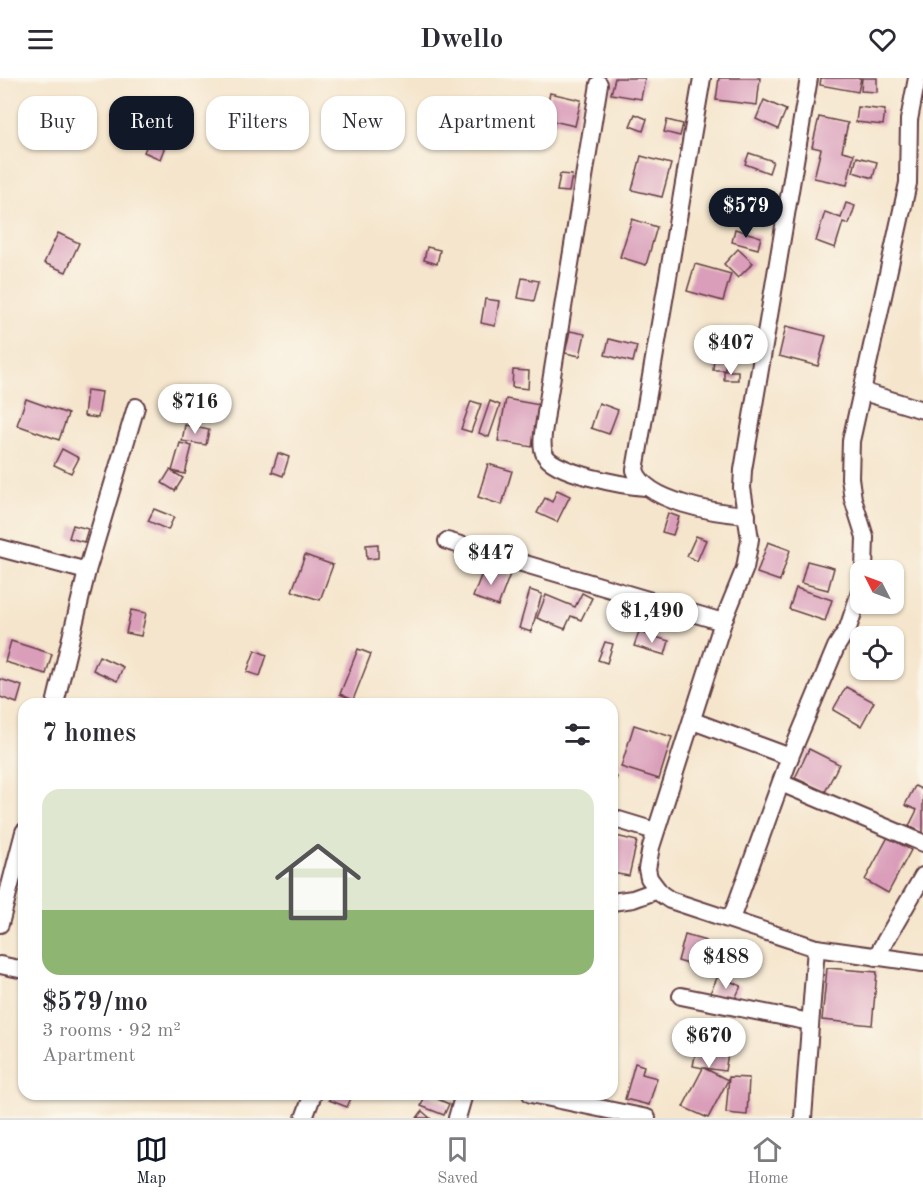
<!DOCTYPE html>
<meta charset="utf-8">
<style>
body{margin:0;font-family:"Old Standard TT",serif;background:#f2f2f3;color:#2b2b33;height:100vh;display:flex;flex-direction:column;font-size:22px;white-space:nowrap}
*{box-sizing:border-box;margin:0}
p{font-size:20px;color:#7c7c81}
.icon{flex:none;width:33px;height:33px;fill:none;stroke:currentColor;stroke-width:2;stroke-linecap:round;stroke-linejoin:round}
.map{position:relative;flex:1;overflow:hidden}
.drawer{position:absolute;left:18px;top:620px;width:600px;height:402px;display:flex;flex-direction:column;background:#fff;border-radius:18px;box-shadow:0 2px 4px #0004}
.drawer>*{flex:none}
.guide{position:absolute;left:18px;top:18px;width:600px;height:54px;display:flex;gap:12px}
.needle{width:39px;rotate:312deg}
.tools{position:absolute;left:850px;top:482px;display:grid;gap:12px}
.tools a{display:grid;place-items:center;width:54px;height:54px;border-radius:12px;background:#fff;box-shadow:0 2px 4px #0004;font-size:30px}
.price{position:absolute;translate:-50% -51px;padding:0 14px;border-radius:21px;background:#fff;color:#222;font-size:20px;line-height:39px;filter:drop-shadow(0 2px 3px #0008)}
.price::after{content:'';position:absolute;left:50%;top:36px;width:18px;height:14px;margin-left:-9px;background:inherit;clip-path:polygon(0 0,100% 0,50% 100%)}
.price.selected{background:#111827;color:#fff}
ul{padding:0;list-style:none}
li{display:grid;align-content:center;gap:12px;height:318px;padding:0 24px}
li+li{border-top:2px solid #e1e1e2}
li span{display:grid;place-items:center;height:186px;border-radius:18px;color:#555}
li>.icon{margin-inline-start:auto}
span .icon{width:108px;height:108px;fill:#fffc;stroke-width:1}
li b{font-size:26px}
h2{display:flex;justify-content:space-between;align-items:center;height:72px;padding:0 24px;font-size:26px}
.pill{padding:0 21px;border-radius:18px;background:#fff;box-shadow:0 2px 4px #0004;font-size:21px;line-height:54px}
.pill.selected{background:#111827;color:#fff}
header{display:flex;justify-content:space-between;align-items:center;height:78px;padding:0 24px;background:#fff;font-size:27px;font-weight:800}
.tabs{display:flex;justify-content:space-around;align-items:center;height:84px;border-top:2px solid #e1e1e2;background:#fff;font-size:16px;color:#7c7c81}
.tabs a{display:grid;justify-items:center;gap:3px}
.tabs .selected{color:#111827}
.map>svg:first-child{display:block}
</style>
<header><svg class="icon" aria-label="menu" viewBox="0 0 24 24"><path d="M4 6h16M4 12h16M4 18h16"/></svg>Dwello<svg class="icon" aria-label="heart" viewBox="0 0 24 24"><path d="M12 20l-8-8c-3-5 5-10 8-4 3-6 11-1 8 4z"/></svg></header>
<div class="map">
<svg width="923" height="1040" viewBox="0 0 923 1040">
<rect width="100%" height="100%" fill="#fbf7ec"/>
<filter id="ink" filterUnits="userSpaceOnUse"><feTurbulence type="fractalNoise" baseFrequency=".0167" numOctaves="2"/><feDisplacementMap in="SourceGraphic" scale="12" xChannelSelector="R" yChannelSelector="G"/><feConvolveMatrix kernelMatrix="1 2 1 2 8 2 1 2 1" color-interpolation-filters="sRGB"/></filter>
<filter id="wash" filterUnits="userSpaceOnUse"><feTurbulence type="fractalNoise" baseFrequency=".008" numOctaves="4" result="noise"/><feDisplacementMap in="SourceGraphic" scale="24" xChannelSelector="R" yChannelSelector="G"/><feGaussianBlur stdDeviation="1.35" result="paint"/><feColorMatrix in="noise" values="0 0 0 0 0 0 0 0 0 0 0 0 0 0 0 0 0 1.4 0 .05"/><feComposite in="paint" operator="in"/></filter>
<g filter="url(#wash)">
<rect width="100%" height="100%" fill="#f5e5cc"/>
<g id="blocks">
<g fill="#da9eba">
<path d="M615 0H645L641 21 611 16Z"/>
<path d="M719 0H760L757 27 716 22Z"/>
<path d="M821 0H861L858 14 820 7Z"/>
<path d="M862 0H877V14L861 13Z"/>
<path d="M550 15 581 22 575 48 544 41Z"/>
<path d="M764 22 786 32 778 51 756 41Z"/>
<path d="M858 29 885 32 883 47 856 44Z"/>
<path d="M635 36 647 41 643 53 630 48Z"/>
<path d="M512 38 543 41 541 63 509 60Z"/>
<path d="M819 39 848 45 842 73 854 76 847 107 814 100 821 71 812 69Z"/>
<path d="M667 42 683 46 680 58 664 54Z"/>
<path d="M154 50 170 56 160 81 144 74Z"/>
<path d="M749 75 773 83 769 95 745 86Z"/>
<path d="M641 78 671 86 662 119 632 112Z"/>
<path d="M857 79 877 84 873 100 853 94Z"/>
<path d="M560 96 572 97 569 114 557 113Z"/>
<path d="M846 125 855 128 849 146 843 144 835 170 816 163 825 134 841 140Z"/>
<path d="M632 141 657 149 646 187 620 179Z"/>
<path d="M735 151 761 159 758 171 732 164Z"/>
<path d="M58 155 79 165 66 194 44 185Z"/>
<path d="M427 169 440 172 437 186 424 182Z"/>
<path d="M738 171 753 185 738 200 724 186Z"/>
<path d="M695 186 731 196 723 223 687 213Z"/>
<path d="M522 200 539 203 534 223 518 220Z"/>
<path d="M485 221 499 223 495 248 481 245Z"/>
<path d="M786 248 826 258 818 288 779 278Z"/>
<path d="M570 253 585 256 580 278 565 275Z"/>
<path d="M609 261 637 268 633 284 605 277Z"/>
<path d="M714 278H726L725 292H713Z"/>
<path d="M513 292 529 293 528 311 512 309Z"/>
<rect x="724" y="293" width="14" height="9"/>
<path d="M87 312 102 314 98 340 84 338Z"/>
<path d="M26 321 68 336 59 362 17 347Z"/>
<path d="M506 321 540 327 532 369 498 363Z"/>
<path d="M471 323 481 326 471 354 461 351Z"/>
<path d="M490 323 500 327 489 359 479 355Z"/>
<path d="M599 325 618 332 609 356 591 350Z"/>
<path d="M185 347 209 352 206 367 182 363Z"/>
<path d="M180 365 192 368 185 396 172 393Z"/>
<path d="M62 371 79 380 71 395 54 387Z"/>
<path d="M278 375 289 379 283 398 272 394Z"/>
<path d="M488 386 512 393 502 427 478 419Z"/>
<path d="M170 392 183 400 175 413 162 405Z"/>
<path d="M557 412 570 418 557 444 537 435 545 420 552 424Z"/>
<path d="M154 431 174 439 168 452 148 443Z"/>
<path d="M668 435 679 439 673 457 662 454Z"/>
<path d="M73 447 88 451 84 464 69 460Z"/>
<path d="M696 458 706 462 697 483 687 478Z"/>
<path d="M768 464 790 472 780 503 757 495Z"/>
<path d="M378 466V480L367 481 366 467Z"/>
<path d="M305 477 333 487 320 522 292 513Z"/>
<path d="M807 483 834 490 828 512 801 505Z"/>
<path d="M485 487 510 496 498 528 473 519Z"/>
<path d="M796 510 832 522 825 543 789 531Z"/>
<path d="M530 512 542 516 531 554 519 550Z"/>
<path d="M582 515 592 520 581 542 571 538 565 551 537 540 546 517 575 529Z"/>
<path d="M131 532 146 535 141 558 126 555Z"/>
<path d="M639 554 669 563 665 577 634 568Z"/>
<path d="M11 563 52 576 46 596 5 584Z"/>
<path d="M605 564 613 566 607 585 598 582Z"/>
<path d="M358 571 371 576 353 622 340 616Z"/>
<path d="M255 572 267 577 260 598 247 594Z"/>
<path d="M99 578 123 589 117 603 93 592Z"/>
<path d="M0 601 22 608 17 625 0 619Z"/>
<path d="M846 609 874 624 861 648 833 632Z"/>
<path d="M634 647 672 659 659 701 621 689Z"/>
<path d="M809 671 839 686 825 714 795 700Z"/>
<path d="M612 697 617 699 612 712Z"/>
<path d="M915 708 923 712V755L909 748 917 732 905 727Z"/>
<path d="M612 757 637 763 629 798 612 795Z"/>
<path d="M888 759 911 772 888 815 865 802Z"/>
<path d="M685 857 706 863 698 889 678 883Z"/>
<path d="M827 890 877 894 872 947 822 942Z"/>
<path d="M718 898 741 908 733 925 710 915Z"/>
<path d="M701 946 732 952 725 993 704 990 728 1002 708 1040 683 1029 703 990 693 988Z"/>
<path d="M635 985 644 988 642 996 657 1000 649 1027 625 1021Z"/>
<path d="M729 999 749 1000 747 1037 726 1035Z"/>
<path d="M331 1016H353L347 1029 329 1022Z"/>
<path d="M426 1016 449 1026 444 1037 421 1028Z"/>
<path d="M422 1033 430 1040H417Z"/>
</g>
</g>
</g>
<g filter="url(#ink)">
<use href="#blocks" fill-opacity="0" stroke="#643d43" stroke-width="1.5"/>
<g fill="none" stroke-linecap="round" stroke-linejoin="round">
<defs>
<g id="minor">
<path d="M702 0 635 392C645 424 717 435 747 437"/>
<path d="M809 0 743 392 742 410 750 461 745 490 723 544 651 769 647 791 649 800 661 816 670 822 816 870 923 885"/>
<path d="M599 6 546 335C545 347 539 366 545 377 554 395 625 408 645 409"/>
<path d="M864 314 923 332"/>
<path d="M447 463 723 544"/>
<path d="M0 470 87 493"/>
<path d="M864 492 865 459 853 421 850 400 851 363 908 105 909 42 917 0"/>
<path d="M55 626 87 493 136 329"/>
<path d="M693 643 790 679"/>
<path d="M781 705 923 765"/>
<path d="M612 740 655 753"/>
<path d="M612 824 633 821 658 812"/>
<path d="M731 841 790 679 836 569 848 550 861 511"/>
<path d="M0 846 24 754"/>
<path d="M876 879 923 798"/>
<path d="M0 887 24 892"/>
<path d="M681 918 810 944"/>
<path d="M531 1016 647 1040"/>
<path d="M304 1040 313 1016"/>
<path d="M457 1040 464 1016"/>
<path d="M803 1040 816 870"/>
</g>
</defs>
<use href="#minor" stroke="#643d43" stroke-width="20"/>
<use href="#minor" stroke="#fff" stroke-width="16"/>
</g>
</g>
</svg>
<div class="tools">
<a><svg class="needle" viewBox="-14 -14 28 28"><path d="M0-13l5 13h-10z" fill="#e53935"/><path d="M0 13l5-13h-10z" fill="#7c7c81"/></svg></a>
<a><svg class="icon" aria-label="locate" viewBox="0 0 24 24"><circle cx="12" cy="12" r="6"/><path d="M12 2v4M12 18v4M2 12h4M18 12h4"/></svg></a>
</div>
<b class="price selected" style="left:746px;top:161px">$579</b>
<b class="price" style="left:731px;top:298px">$407</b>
<b class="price" style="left:195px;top:357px">$716</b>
<b class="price" style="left:491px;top:508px">$447</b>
<b class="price" style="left:652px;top:566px">$1,490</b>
<b class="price" style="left:726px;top:912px">$488</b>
<b class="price" style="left:709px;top:991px">$670</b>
<div class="guide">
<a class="pill">Buy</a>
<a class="pill selected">Rent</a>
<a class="pill">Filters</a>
<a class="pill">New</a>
<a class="pill">Apartment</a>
</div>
<section class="drawer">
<h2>7 homes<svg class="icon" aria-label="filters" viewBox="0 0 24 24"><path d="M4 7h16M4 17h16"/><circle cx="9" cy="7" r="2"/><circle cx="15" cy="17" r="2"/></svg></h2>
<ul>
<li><span style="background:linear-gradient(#dfe7d0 65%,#8fb573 0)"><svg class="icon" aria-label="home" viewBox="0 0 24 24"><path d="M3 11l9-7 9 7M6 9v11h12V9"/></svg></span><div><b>$579/mo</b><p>3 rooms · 92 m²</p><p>Apartment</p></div></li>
</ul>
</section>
</div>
<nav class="tabs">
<a class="selected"><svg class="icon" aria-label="map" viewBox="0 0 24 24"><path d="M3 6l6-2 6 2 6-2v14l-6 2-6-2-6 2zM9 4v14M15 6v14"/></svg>Map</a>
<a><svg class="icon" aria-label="saved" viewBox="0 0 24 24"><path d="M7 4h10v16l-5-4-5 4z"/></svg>Saved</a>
<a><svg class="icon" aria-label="home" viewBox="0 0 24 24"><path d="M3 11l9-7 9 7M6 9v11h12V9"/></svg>Home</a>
</nav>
